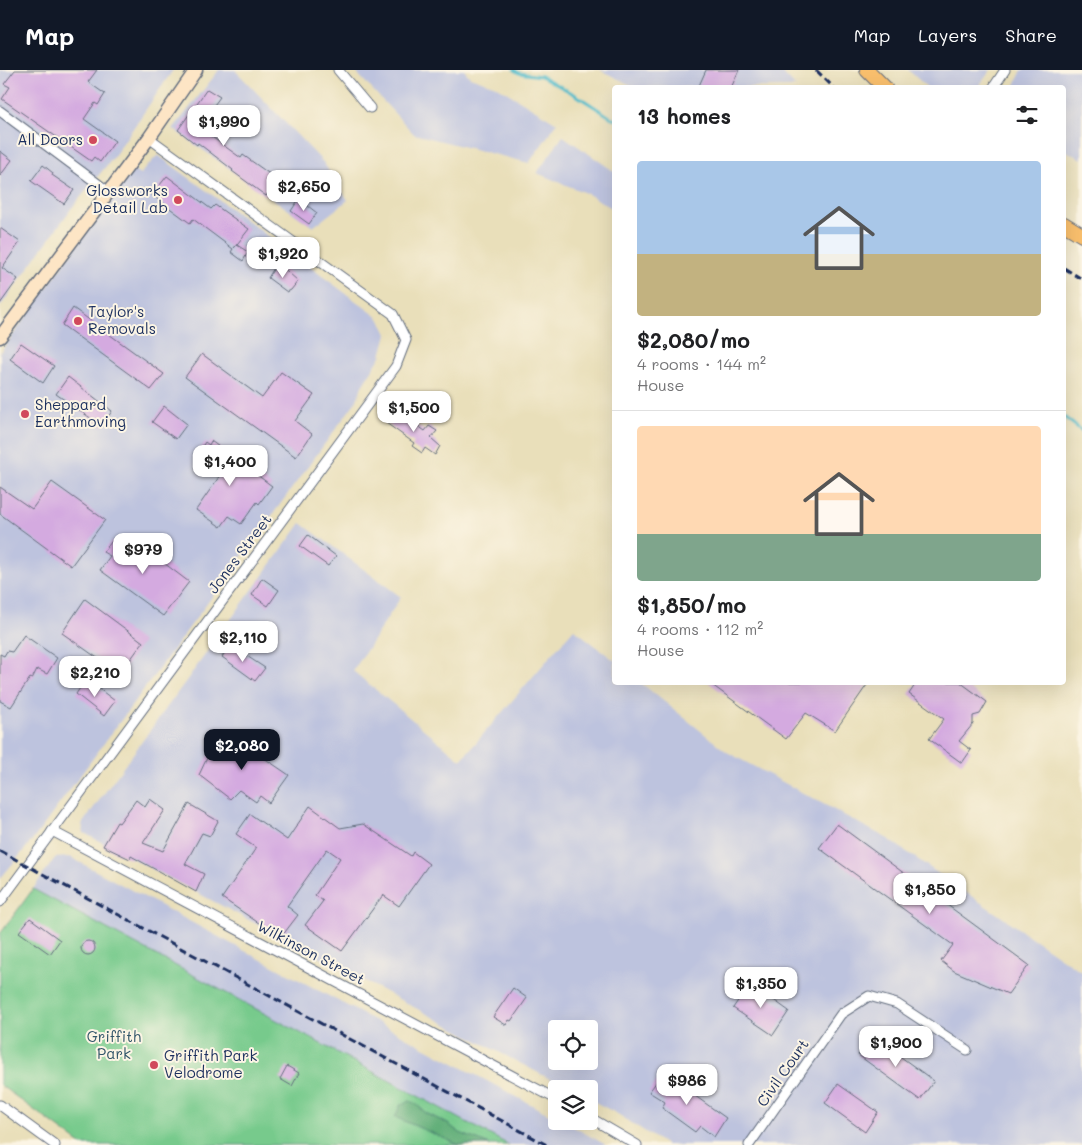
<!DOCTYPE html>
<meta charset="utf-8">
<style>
body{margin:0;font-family:Mali,sans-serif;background:#f2f2f2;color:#202124;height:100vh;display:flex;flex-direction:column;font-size:19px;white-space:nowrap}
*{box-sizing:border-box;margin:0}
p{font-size:16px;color:#757577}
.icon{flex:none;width:28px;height:28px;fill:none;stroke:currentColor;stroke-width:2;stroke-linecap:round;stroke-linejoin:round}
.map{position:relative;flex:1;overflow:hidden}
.drawer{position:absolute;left:612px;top:15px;width:454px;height:600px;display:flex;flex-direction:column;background:#fff;border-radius:5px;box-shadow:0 5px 20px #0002}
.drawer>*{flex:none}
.buttons{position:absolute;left:548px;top:950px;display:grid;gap:10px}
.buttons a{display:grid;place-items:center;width:50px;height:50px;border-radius:5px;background:#fff;box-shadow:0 5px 20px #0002;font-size:25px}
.price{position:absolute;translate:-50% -42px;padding:0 11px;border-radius:10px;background:#fff;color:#222;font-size:16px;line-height:32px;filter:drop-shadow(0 1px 2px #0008)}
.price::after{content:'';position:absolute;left:50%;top:30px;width:15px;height:11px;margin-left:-8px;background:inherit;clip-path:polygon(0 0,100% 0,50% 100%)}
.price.selected{background:#111827;color:#fff}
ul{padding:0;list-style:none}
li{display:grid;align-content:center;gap:10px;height:265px;padding:0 25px}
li+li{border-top:1px solid #e0e0e0}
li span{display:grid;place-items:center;height:155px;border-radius:5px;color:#555}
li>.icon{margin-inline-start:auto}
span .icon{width:90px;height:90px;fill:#fffc;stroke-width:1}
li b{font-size:21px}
h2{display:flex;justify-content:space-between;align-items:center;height:60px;padding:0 25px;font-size:21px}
header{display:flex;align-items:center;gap:30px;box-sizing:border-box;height:70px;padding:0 25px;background:#111827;color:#fff}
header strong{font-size:24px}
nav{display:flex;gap:28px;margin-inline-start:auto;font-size:18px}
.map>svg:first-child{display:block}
</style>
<header>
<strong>Map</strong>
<nav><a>Map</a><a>Layers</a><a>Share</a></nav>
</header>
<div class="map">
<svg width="1082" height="1075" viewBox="0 0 1082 1075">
<rect width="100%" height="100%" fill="#fcf5e5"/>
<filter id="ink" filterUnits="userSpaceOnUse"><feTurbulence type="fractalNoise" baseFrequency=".02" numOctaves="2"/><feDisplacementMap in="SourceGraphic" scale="10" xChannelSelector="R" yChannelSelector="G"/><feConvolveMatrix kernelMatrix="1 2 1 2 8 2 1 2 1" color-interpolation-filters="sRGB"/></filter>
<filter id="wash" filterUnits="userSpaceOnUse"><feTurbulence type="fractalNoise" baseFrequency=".0096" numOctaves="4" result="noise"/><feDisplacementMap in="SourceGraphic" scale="20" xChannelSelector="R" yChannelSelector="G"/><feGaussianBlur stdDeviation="1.12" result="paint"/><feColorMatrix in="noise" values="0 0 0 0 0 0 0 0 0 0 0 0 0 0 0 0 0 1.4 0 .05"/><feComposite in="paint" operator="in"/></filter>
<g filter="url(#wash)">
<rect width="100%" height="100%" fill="#e9dfba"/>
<g fill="#bdc3de" fill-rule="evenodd">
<path d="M0 0H173L112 89 71 139 0 237Z"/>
<path d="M219 0H235L323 92 348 130 313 157 173 59Z"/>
<path d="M354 0H464L470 7 496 16 557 53 529 93 414 64Z"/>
<path d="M600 0H780L796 17H635Z"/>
<path d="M908 0H991L978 17 959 15 955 17 928 18Z"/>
<path d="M1022 0H1082V89L1064 80V18L1014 17Z"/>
<path d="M563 66 615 102V140L588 124 537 103Z"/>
<path d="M158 85 379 248 387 264 381 286 362 316 357 330 35 767 0 809V283L132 99 140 104Z"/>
<path d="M301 453 401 527 353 601 461 690 574 559 615 591V612L641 613 727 682 888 769 1082 902V1075H666L616 1043 589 1029V1019H569L84 763 82 754ZM556 959H589V991H556Z"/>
<path d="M70 787 556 1048V1051H563L606 1075H509L33 819 55 788Z"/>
</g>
<path fill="#77ca8c" stroke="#497c75" d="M33 819 509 1075H82L0 1015V864Z"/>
<path fill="#61ae78" stroke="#3e6e6b" d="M410 1031 416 1034 426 1043 448 1054 460 1063 490 1075H459L395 1047 401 1034Z"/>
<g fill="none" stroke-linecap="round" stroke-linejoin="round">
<g stroke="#4fbbcb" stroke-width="3">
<path d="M514 0 519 3 541 6 576 25 615 50"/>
<path d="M1064 347 1082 361"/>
</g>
</g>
<g id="blocks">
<g fill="#d4aae0">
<path d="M15 0H97L88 12 105 24 98 35 95 33 84 49 115 71 100 92 94 87 91 91 2 29 10 17 4 14Z"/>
<path d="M706 0H739L731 18H698Z"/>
<path d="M207 19 220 27 198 57 241 88 243 85 278 110 266 126 232 101 233 100 198 73 197 75 178 60Z"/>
<path d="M0 81 12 90 0 106Z"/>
<path d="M43 95 53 103 52 105 74 120 64 134 31 111Z"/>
<path d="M167 106 211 139 215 135 249 159 234 178 237 175 248 182 243 191 231 182 233 179 193 149 190 153 152 125Z"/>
<path d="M299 129 317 143 309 154 291 141Z"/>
<path d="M0 158 20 172 2 198 18 209 0 234Z"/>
<path d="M279 194 298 211 291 220 287 222 268 208 274 198 277 199Z"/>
<path d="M73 238 164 304 151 320 62 255Z"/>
<path d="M21 273 54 296 43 313 10 289Z"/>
<path d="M202 284 262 328 281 302 314 325 295 351 312 364 296 387 185 307Z"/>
<path d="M68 307 112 341 102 356 56 324Z"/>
<path d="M164 336 187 354 176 369 152 352Z"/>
<path d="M396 340 425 361 429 356 437 361 431 368 440 376 435 385 425 378 422 383 412 376 414 373 386 353Z"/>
<path d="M211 371 272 416 259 434 257 432 241 454 229 446 221 457 196 440 219 407 215 405 217 402 196 386 205 372 209 375Z"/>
<path d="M52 412 105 450 71 496 0 444V417L32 439Z"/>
<path d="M127 465 189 512 163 546 100 500 110 486 103 482 112 471 118 475Z"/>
<path d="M308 465 336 486 328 496 300 476Z"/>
<path d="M262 508 279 520 268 536 252 525Z"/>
<path d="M85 529 143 572 120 604 62 563Z"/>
<path d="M24 565 57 588 47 604 37 599 32 609 30 608 11 637 0 631V584L4 586 7 581 12 582Z"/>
<path d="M230 575 265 598 255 611 222 587Z"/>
<path d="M86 609 115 631 104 646 76 624Z"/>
<path d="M708 612H869L835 661 806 643 786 669Z"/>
<path d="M917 612H960L987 632 980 644 973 646V654L959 671 971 680 962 693 929 669 944 649 909 624Z"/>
<path d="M226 662 289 705 269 733 260 726 256 732 239 720 230 729 199 705 206 690Z"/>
<path d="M150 729 165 740 143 773 163 781 189 734 218 751 210 766 202 763 185 794 204 804 196 822 131 786 130 789 103 776 117 752 119 753 136 730 145 737Z"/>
<path d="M310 736 340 758 363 754 411 786 413 782 429 794 399 836 383 825 342 881 305 855 323 831 315 825 340 788 327 779 287 836 298 845 282 866 271 858 269 860 222 828 256 778 236 764 250 744 287 770Z"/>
<path d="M837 754 1029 895 1008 924 954 901 941 891 953 875 819 778Z"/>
<path d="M30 848 60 870 50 884 19 862Z"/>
<circle cx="88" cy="878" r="7"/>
<path d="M750 913 789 941 773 965 733 938Z"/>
<path d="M513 918 527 928 511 951 509 950 506 955 493 947Z"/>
<path d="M872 966 934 1011 920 1030 858 985Z"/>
<path d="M287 996 299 1003 292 1016 280 1009Z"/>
<path d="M663 1003 726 1048 714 1067 700 1056 695 1062 662 1038 665 1032 649 1022Z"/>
<path d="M838 1014 878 1042 865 1062 825 1033Z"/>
</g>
</g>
</g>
<g filter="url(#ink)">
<use href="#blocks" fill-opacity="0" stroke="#636d7e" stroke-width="1"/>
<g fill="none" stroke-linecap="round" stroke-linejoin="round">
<defs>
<g id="street">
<path d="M338 0 370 38"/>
<path d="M993 18 1005 0"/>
<path d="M0 41 109 122"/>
<path d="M52 761 556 1029"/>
<path d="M0 832 396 296 406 270 393 244 149 68"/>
<path d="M0 1035 55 1075"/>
<path d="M589 1047 637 1075"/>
<path d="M749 1075 841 944 869 926 897 934 967 980"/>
</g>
<path id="secondary" d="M0 267 149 68 196 0"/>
<g id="primary">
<path d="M867 0 885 18"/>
<path d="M1064 154 1082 165"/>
</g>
</defs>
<use href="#street" stroke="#636d7e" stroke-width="11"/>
<use href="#secondary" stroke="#636d7e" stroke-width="15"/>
<use href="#primary" stroke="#636d7e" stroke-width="16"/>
<use href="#street" stroke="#fff" stroke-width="9"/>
<use href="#secondary" stroke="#fde5c5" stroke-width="12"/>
<use href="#primary" stroke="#f9bf6d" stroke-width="14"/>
<g stroke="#1b2f5e" stroke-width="3" stroke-dasharray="8 4" stroke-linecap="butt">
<path d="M816 0 834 18"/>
<path d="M1064 198 1082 209"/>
<path d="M0 781 547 1075"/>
</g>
</g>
</g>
<g fill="#d1495b" stroke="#fcf5e5" stroke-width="2">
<circle cx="93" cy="70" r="5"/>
<circle cx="178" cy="130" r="5"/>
<circle cx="78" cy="251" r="5"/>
<circle cx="25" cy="344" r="5"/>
<circle cx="154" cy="995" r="5"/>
</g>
<g text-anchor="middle" stroke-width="4" stroke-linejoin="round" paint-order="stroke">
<g font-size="15" fill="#1b2f5e" stroke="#fcf5e5" text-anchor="start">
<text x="83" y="75" text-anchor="end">All Doors</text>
<text x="168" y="126" text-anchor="end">Glossworks<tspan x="168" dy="17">Detail Lab</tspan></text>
<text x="88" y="247">Taylor's<tspan x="88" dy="17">Removals</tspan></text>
<text x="35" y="340">Sheppard<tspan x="35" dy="17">Earthmoving</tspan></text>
<text x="164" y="991">Griffith Park<tspan x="164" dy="17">Velodrome</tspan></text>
</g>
<g font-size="15" fill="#1b2f5e" stroke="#fcf5e5">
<text transform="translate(240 484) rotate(-53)" y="5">Jones Street</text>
<text transform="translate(311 883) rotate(28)" y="5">Wilkinson Street</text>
<text transform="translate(783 1003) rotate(-55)" y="5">Civil Court</text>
</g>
<g font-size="15" fill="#32566a" stroke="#fcf5e5">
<text x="114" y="972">Griffith<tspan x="114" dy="17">Park</tspan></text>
</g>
</g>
</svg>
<div class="buttons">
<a><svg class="icon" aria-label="locate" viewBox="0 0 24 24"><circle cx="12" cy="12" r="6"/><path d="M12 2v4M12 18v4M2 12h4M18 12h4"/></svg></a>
<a><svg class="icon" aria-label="layers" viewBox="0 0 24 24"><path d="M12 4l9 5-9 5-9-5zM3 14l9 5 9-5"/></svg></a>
</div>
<b class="price" style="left:224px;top:77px">$1,990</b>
<b class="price" style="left:304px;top:142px">$2,650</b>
<b class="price" style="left:283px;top:209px">$1,920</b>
<b class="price" style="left:414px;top:363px">$1,500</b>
<b class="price" style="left:230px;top:417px">$1,400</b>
<b class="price" style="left:143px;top:505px">$979</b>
<b class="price" style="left:243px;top:593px">$2,110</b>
<b class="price" style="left:95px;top:628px">$2,210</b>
<b class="price selected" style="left:242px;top:701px">$2,080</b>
<b class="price" style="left:930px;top:845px">$1,850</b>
<b class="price" style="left:761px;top:939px">$1,350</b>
<b class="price" style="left:896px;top:998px">$1,900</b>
<b class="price" style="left:687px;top:1036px">$986</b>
<section class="drawer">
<h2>13 homes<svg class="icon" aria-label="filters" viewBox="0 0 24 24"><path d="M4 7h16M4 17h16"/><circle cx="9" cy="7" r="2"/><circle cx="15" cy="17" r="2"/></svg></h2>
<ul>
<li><span style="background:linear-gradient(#a9c7e8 60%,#c2b280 0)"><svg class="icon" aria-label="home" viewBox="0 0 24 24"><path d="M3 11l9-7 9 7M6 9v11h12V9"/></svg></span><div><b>$2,080/mo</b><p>4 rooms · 144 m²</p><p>House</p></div></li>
<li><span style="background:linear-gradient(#ffd9b3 70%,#7fa58c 0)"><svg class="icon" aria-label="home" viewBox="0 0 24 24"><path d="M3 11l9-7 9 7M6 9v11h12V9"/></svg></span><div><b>$1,850/mo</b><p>4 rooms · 112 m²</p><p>House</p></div></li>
</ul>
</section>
</div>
